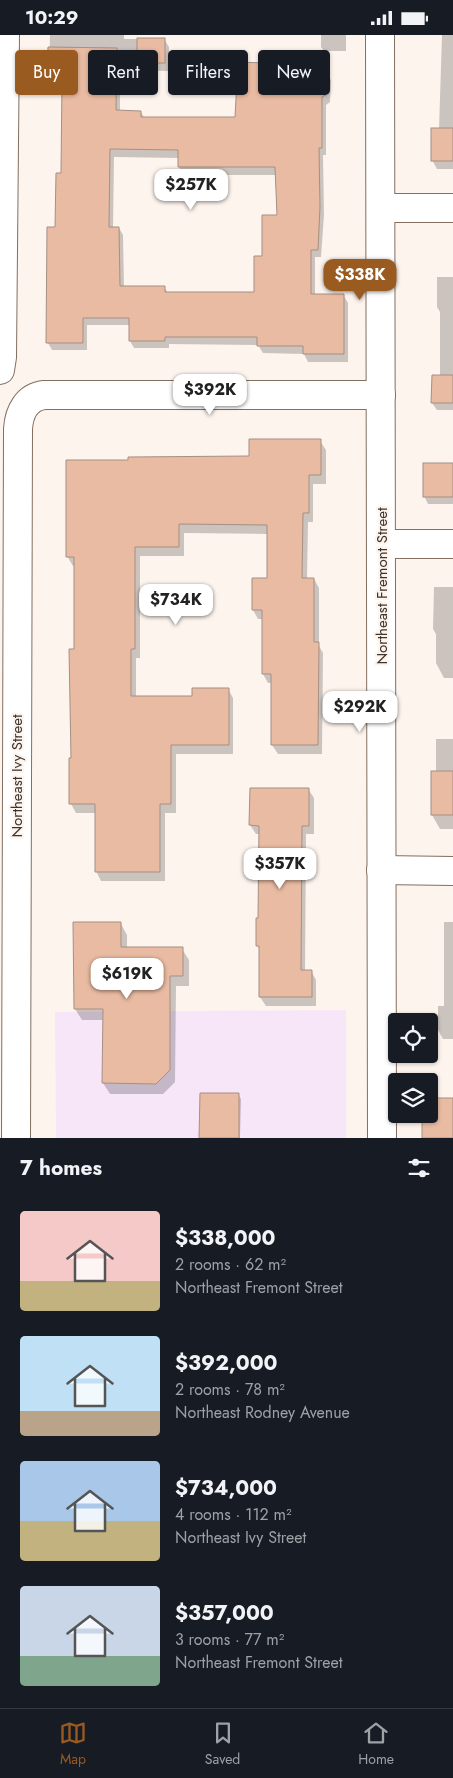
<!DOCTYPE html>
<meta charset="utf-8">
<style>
body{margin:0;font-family:Jost,sans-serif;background:#20242c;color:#f1f3f6;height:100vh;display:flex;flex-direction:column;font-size:19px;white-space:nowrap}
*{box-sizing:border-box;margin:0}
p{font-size:16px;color:#9ea1a6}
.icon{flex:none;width:28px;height:28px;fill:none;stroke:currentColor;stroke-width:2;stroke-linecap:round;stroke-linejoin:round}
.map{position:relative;height:1103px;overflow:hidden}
.details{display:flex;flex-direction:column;background:#171b24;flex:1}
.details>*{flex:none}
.guide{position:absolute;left:15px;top:15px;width:424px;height:45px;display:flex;gap:10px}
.controls{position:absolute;left:388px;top:978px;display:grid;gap:10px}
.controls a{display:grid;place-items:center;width:50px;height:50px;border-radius:5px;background:#171b24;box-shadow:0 1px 4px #0004;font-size:25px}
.price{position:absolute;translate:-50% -42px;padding:0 11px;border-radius:10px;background:#fff;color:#222;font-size:16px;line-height:32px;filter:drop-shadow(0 1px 2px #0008)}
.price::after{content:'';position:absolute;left:50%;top:30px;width:15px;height:11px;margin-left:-8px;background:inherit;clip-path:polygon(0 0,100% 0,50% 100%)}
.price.active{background:#9a5b21;color:#fff}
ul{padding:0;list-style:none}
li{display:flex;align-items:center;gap:15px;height:125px;padding:0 20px}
li span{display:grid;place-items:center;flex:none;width:140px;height:100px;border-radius:5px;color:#555}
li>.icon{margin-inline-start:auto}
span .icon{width:60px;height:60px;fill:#fffc;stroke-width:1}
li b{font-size:21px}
h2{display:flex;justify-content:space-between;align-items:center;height:60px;padding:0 20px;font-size:21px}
.pill{padding:0 18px;border-radius:5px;background:#171b24;box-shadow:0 1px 4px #0004;font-size:18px;line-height:45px}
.pill.active{background:#9a5b21;color:#fff}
.status{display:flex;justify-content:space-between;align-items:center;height:35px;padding:0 25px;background:#171b24;direction:ltr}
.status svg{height:14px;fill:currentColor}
.dock{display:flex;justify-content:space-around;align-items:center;height:70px;border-top:1px solid #363941;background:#171b24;font-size:14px;color:#9ea1a6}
.dock a{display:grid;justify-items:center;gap:2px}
.dock .active{color:#9a5b21}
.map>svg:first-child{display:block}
</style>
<div class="status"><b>10:29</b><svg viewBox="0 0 49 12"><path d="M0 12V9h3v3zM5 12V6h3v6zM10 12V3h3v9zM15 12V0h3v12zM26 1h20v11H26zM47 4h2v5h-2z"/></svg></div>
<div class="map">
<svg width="453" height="1103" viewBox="0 0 453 1103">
<rect width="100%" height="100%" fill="#fdf4ee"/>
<path fill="#f7e6f8" d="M346 975V1103H56L55 977Z"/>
<g fill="#0003" fill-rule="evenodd">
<path d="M50 0H124V4H164L169 12V36L120 35V77H141L145 84H236L266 29 321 21 325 29 331 46 330 67 326 70V120H323L324 180 321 222H315V261H344L348 268V327H308L304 319 263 318 258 310 169 309V313H134L130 306V290H87V315H52L48 308 56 193 62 139 63 52H53L49 44ZM114 122 179 123V132L183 140H277L278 182 263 222 255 259 168 258 164 252H124L123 200 119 193H113Z"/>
<path d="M321 0H346V16H324L321 12Z"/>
<path d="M442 0H453V134H437L432 125 439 94Z"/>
<path d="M437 242H453V375H437L432 368 440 342V277L437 272Z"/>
<path d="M320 406 326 415V449H313V487H308L307 544H314L319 553V611L323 618 322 719H278L272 710V648H268L263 639V584H258L253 575 268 544V499L184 498V521H140V623H136V663H193L228 654 233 663V719H176V778H165V846H101L96 836V778H76L71 769 75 615V531H73L67 521 130 426 250 422Z"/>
<path d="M453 429V469H428L424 461Z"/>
<path d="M434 552H453V643H444L436 628V599L433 594Z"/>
<path d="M436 704H453V794H440L432 780 436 737Z"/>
<path d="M251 754H308L314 763V799H306L305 936H311L316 945V971H266L260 962V916L258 911 260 799H256L250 790Z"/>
<path d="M444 887H453V1004H443L438 995V971H444Z"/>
<path d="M121 889 127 900V914H182L189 925V951H176L175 1047 163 1059H110L103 1048 104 985H82L75 974Z"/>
<path d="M201 1059H238L241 1064 240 1103H200Z"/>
</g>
<g fill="#e9bba2" stroke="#a68f83" fill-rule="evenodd">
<rect x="137" y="3" width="28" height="25"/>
<path d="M48 12 117 13 116 75 141 76V82H235L238 27 264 28V20H322L327 37V59L322 62V113H319L320 172 318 215H311V259H344V319H303V311H257V302H165V306H129V283H83V308H46L47 192H55L56 138H61L62 45 47 44ZM110 114 178 115V132H275L277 180H262V221H254V257H165V251H120L119 192H109Z"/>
<rect x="431" y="93" width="22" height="33"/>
<path d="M432 340H453V368H431Z"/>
<path d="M249 404H321V440H309V478H303L302 543H314V607H319L318 710H271V639H262V575H252V543H267V490L179 489V512H135V614H131V661H192V653H229V710H171V769H160V837H95V769H69V723H71L69 614H74V522H66V425H128V422L249 421Z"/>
<rect x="423" y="428" width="30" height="34"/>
<rect x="431" y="736" width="22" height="44"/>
<path d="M250 753H309V791H302L301 935H312V962H259V911H256V883H258L259 791 249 790Z"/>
<path d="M73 887H121V912H183V941H170V1035L156 1049 102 1048 103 974H74Z"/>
<path d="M200 1058H239V1103H199Z"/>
<path d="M429 1063H453V1103H422V1079H429Z"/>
</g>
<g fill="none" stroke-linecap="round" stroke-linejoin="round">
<defs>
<g id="street">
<path d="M381 173H453"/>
<path d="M0 335 2 322 5 0"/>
<path d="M381 509H453"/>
<path d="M381 835 453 836"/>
<path d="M16 1103 18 394C19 377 27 362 44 360H381"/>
</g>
<path id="secondary" d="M380 0 382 1103"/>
</defs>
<use href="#street" stroke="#826f60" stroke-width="30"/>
<use href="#secondary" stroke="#826f60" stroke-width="30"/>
<use href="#street" stroke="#fff" stroke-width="28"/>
<use href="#secondary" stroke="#fff" stroke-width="28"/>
</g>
<g text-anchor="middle" stroke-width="4.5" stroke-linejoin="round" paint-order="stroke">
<g font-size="15" fill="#3c342d" stroke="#fdf4ee">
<text transform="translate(382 551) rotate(-90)" y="5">Northeast Fremont Street</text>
<text transform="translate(17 741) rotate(-90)" y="5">Northeast Ivy Street</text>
</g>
</g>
</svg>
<div class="controls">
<a><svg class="icon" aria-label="locate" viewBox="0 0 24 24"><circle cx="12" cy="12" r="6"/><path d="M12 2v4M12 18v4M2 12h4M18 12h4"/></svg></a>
<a><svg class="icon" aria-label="layers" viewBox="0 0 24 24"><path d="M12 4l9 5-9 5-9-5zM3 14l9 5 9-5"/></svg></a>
</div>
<b class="price" style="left:191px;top:176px">$257K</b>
<b class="price active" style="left:360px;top:266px">$338K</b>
<b class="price" style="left:210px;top:381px">$392K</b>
<b class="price" style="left:176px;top:591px">$734K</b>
<b class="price" style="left:360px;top:698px">$292K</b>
<b class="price" style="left:280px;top:855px">$357K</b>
<b class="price" style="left:127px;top:965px">$619K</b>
<div class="guide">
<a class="pill active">Buy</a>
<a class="pill">Rent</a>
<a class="pill">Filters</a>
<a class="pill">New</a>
</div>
</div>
<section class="details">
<h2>7 homes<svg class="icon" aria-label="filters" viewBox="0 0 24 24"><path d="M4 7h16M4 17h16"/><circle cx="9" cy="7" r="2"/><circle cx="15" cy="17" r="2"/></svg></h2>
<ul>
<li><span style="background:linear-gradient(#f6c9c9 70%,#c2b280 0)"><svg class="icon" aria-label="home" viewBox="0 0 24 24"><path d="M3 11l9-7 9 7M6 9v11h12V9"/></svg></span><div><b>$338,000</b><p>2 rooms · 62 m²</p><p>Northeast Fremont Street</p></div></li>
<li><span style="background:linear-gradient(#bfe0f5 75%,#b9a48a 0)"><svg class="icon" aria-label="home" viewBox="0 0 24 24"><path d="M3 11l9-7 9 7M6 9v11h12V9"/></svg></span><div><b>$392,000</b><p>2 rooms · 78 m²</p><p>Northeast Rodney Avenue</p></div></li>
<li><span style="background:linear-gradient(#a9c7e8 60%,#c2b280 0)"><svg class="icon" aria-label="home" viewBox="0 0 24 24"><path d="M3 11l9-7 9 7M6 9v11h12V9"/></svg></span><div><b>$734,000</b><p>4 rooms · 112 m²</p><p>Northeast Ivy Street</p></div></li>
<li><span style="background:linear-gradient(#c9d6e8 70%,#7fa58c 0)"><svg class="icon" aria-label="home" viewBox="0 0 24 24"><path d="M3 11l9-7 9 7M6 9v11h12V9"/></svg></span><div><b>$357,000</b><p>3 rooms · 77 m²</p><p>Northeast Fremont Street</p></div></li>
</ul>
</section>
<nav class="dock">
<a class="active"><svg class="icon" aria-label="map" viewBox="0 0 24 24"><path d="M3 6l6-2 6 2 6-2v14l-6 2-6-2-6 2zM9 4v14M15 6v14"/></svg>Map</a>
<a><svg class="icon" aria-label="saved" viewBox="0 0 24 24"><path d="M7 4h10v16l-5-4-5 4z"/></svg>Saved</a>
<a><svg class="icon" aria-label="home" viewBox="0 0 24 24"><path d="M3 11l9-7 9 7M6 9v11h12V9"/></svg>Home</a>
</nav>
